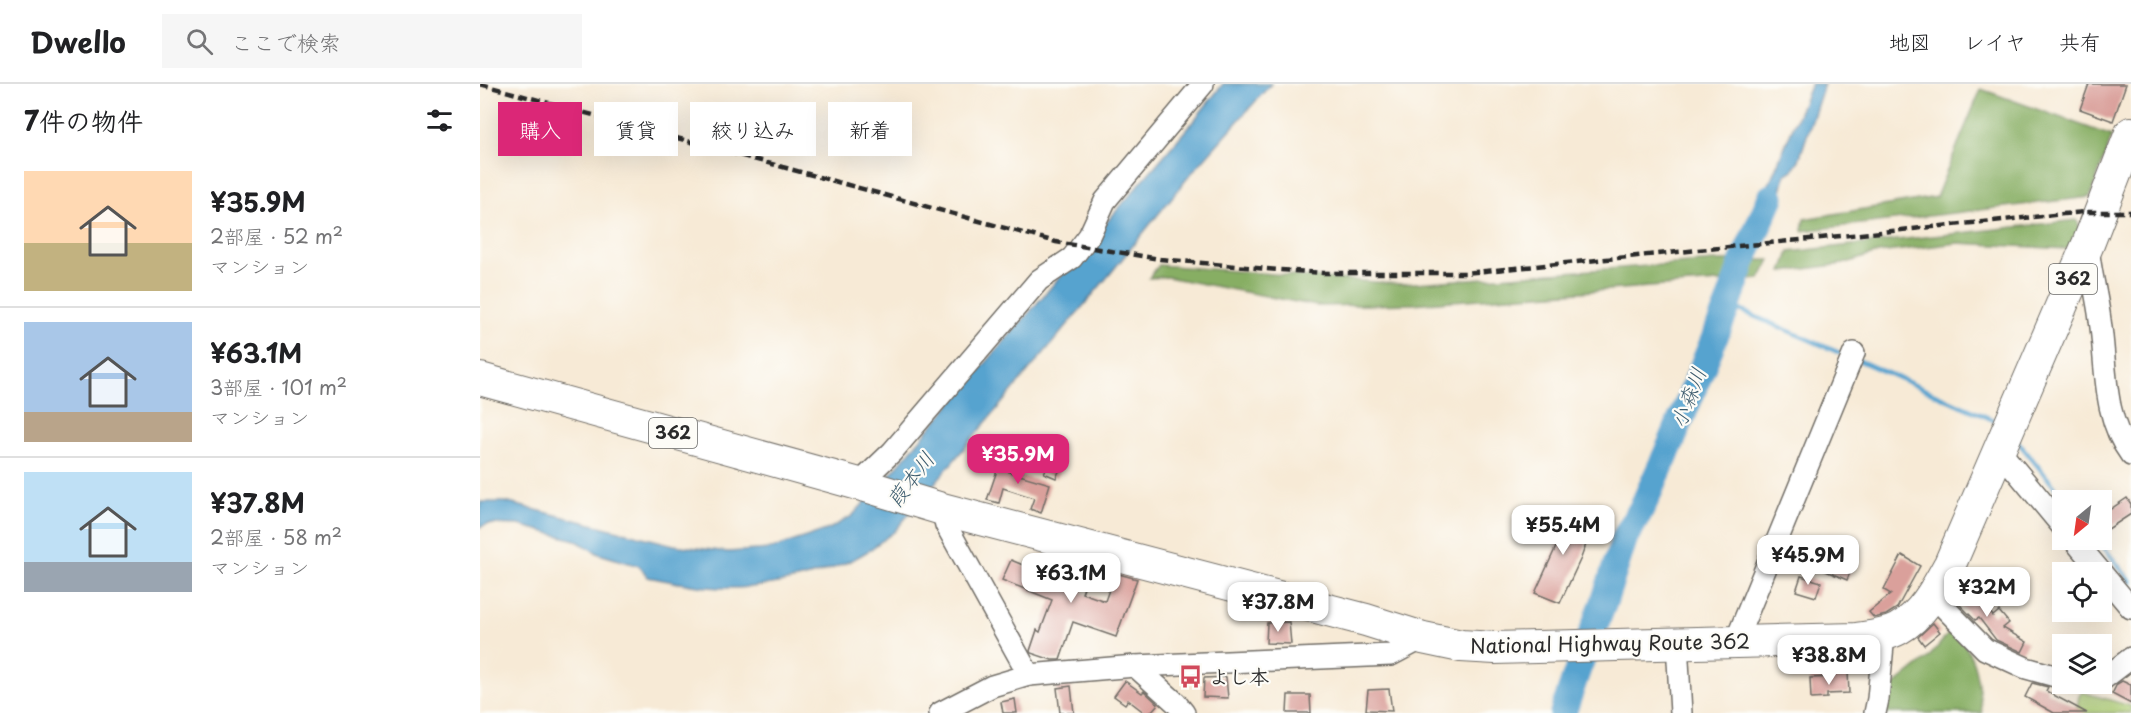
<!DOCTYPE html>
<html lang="ja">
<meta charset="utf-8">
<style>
body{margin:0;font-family:"Playpen Sans","Klee One",sans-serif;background:#f6f6f6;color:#202124;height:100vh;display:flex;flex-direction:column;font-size:22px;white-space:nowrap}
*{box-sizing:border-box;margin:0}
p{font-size:20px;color:#757577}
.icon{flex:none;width:33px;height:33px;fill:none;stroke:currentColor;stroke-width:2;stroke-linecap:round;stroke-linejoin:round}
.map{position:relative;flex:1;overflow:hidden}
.side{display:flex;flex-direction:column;background:#fff;width:480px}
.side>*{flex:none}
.guide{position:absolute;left:18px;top:18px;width:570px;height:54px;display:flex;gap:12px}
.needle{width:39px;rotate:209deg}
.fabs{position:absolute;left:1572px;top:406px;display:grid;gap:12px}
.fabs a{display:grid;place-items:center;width:60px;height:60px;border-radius:0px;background:#fff;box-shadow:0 6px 24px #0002;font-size:30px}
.price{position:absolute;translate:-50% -51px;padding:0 14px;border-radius:12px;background:#fff;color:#222;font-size:20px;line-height:39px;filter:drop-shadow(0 2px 3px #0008)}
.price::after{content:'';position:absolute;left:50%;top:36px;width:18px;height:14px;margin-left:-9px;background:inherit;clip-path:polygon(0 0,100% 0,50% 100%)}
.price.active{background:#db2777;color:#fff}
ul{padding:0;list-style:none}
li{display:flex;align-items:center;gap:18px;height:150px;padding:0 24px}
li+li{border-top:2px solid #e0e0e0}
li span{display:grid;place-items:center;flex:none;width:168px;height:120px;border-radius:0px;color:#555}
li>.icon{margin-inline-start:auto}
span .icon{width:72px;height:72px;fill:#fffc;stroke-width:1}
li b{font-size:26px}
h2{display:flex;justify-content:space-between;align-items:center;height:72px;padding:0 24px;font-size:26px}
.tag{padding:0 21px;border-radius:0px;background:#fff;box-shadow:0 6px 24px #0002;font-size:21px;line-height:54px}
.tag.active{background:#db2777;color:#fff}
header{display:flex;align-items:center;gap:36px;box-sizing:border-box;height:84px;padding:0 30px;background:#fff;border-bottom:2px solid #e0e0e0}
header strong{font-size:28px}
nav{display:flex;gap:33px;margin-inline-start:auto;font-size:21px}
.search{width:420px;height:54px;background:#f6f6f6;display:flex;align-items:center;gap:15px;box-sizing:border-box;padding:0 21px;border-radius:0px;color:#757577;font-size:22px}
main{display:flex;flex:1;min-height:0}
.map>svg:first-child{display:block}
</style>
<header>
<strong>Dwello</strong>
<div class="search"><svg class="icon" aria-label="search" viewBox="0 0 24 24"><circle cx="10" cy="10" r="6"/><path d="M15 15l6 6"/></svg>ここで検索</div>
<nav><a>地図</a><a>レイヤ</a><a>共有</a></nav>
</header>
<main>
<section class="side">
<h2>7件の物件<svg class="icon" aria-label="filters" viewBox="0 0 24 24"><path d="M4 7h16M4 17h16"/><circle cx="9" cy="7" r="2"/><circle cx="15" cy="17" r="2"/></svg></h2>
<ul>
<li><span style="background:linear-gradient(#ffd9b3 60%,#c2b280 0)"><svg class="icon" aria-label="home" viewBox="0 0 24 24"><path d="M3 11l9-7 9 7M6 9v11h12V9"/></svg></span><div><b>¥35.9M</b><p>2部屋 · 52 m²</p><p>マンション</p></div></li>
<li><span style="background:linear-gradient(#a9c7e8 75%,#b9a48a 0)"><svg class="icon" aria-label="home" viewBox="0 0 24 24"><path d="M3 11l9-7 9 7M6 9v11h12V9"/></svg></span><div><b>¥63.1M</b><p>3部屋 · 101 m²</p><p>マンション</p></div></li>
<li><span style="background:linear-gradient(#bfe0f5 75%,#9aa5b1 0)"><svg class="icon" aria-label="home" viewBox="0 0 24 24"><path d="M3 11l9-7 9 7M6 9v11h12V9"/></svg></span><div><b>¥37.8M</b><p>2部屋 · 58 m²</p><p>マンション</p></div></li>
</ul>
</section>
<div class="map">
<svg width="1651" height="629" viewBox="0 0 1651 629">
<rect width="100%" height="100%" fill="#fdfcf7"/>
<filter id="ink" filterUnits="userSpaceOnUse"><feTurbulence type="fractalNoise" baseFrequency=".0167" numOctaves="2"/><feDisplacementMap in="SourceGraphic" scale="12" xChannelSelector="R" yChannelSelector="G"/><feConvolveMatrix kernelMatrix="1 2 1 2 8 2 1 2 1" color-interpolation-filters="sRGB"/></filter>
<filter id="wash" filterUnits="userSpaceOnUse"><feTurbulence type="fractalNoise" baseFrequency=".008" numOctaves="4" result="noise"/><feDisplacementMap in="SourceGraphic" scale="24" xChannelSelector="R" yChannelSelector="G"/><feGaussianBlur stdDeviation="1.35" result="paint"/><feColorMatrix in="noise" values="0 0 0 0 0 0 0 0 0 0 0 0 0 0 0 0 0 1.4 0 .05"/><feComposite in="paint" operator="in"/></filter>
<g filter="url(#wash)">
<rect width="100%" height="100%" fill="#f7ead6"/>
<path fill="#aaca72" stroke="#6a7a4e" stroke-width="1.5" d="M1602 608 1651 622V629H1596L1599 612Z"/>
<g fill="#87ae64" stroke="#596c48" stroke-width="1.5">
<path d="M1501 5 1632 52 1610 113 1322 147 1324 135 1456 113Z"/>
<path d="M1597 136 1601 149 1588 165 1477 159 1398 169 1363 180 1302 188 1309 168Z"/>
<path d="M1290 176 1280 195 931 220 837 222 687 193 669 194 679 181 921 200 1236 177Z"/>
<path d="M1473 544C1498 575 1497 592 1502 629H1401L1412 603 1449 573Z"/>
</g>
<g fill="#56a3cf" stroke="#40677d" stroke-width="1.5">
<path d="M743 0H791L710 91 630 190 414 448C405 454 397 461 388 467 347 493 275 508 227 503 207 501 188 497 168 493L159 482 119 470 95 456 39 441 8 440 0 443V418H25L194 461 248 468 291 465 349 445 372 432 407 394 711 40Z"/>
<path d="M1331 0H1344L1319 76 1313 86 1305 91 1296 127 1278 152 1273 138Z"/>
</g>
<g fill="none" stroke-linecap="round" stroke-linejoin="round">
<g stroke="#56a3cf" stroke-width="4.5">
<path d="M1248 221 1367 272"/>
<path d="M1378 276 1518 338"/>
<path d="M1535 354 1586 417"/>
<path d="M1618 456 1651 498"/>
</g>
<path stroke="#56a3cf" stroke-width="27" d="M1083 629 1099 582 1124 518 1145 453 1162 424 1192 357 1248 221 1263 177 1291 113"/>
</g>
<g id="blocks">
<g fill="#daa09b">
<path d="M1609 0H1646L1633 37 1600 25Z"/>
<path d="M523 369 534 372 529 388 570 400 561 429 550 425 554 414 523 404 519 419 507 416Z"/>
<path d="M570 377 581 383 576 394 564 389Z"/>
<path d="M1647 414 1651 420V430L1622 449V431Z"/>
<path d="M1073 429 1112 444 1101 474 1080 519 1055 509 1080 454 1065 449Z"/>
<path d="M1347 470 1373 481 1367 496 1341 485Z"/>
<path d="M1422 471 1440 482 1417 524 1406 531 1394 534 1389 528 1411 510 1404 506Z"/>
<path d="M531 476 579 496 587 476 611 484 602 509 625 517 635 489 657 495 636 553 593 538 580 576H572L551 569 550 567 557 546 560 548 572 516 522 496Z"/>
<path d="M1321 492 1341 498 1336 513 1316 507Z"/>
<path d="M1485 498 1513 532 1519 527 1529 539 1523 544 1547 558 1542 568 1516 556 1499 534 1495 536 1472 513 1478 503Z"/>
<path d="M809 538 811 560 786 559 787 539Z"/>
<path d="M1453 539 1460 548 1444 561 1438 553Z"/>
<path d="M1389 571 1388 582 1373 584 1371 573Z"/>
<path d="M1368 588 1369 609 1347 610V614L1331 615 1330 594 1353 593V589Z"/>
<path d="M746 593 748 614 723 613 724 594Z"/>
<path d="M645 597 662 609 664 607 678 620 670 629H665L648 616 645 620 634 612Z"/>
<path d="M1642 597 1651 601V620L1632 610 1637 600Z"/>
<path d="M1552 599 1568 603 1566 607 1607 629H1574L1567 625 1545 613Z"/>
<path d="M591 602 594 629H580L577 604Z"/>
<path d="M909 605 912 627 886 626 888 606Z"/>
<path d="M808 611H830L831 629H807Z"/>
<path d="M535 615 537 629H523L521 618Z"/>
</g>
</g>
</g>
<g filter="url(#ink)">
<use href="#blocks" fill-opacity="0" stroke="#726e67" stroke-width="1.5"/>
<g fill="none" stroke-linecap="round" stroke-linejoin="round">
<defs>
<g id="minor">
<path d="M1608 162C1610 187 1617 211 1620 236 1627 282 1622 332 1651 371"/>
<path d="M1518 365 1582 442"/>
<path d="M382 401 388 391 412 368 559 196 592 174 609 152 625 117 723 0"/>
<path d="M462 425 466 441 549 591"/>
<path d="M1594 456 1651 524"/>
<path d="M1453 512 1505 565 1546 584 1582 594"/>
<path d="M1197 559 1201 629"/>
<path d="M1255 559 1374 269"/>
<path d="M655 582 696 619 704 629"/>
<path d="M1622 596 1651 574"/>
<path d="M460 629 512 602 549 591 655 582 911 571 943 554"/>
<path d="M1395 629 1398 615 1404 550"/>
</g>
<path id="highway" d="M0 295 386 402 462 425 886 536 943 554 981 562 1015 564 1376 555C1390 553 1405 552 1418 545 1443 531 1457 504 1470 480L1608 160 1651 49"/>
</defs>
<use href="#minor" stroke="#726e67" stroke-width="24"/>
<use href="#highway" stroke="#726e67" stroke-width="34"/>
<use href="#minor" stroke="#fff" stroke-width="21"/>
<use href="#highway" stroke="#fff" stroke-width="32"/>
<path stroke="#2b2b2b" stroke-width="4.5" stroke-dasharray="9 4.5" stroke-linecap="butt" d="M0 0 576 158 680 175 787 185 843 189H985L1604 128H1651"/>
</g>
</g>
<defs>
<symbol id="bus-bare" viewBox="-9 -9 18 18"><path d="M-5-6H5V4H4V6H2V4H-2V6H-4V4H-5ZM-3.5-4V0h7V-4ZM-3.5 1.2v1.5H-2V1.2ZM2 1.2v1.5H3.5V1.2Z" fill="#d1495b" stroke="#fdfcf7" stroke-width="2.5" paint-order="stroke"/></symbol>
</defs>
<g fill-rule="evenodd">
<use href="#bus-bare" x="694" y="576" width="33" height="33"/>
</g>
<g text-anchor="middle" stroke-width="4.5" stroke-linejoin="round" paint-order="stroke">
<g fill="#fdfcf7" stroke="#6a6a68" stroke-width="1.5">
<rect x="1569" y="180" width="48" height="30" rx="4.5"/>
<rect x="169" y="334" width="48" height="30" rx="4.5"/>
</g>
<g font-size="18" font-weight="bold" fill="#2b2b2b">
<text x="1593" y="201">362</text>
<text x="193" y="355">362</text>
</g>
<g font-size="20" fill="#2b2b2b" stroke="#fdfcf7">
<text transform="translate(1130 560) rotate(-1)" y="7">National Highway Route 362</text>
</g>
<g font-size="20" font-weight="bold" fill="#2b2b2b" stroke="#fdfcf7" text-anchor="start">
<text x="729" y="600">よし本</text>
</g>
<g font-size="21" font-style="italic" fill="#3c5b6d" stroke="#fdfcf7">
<text transform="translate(1209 314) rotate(-69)" y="7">小森川</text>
<text transform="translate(431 396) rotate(-53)" y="7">葭本川</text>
</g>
</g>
</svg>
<div class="fabs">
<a><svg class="needle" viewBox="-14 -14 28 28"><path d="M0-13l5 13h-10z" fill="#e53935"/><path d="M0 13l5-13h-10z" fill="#757577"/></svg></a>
<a><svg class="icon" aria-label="locate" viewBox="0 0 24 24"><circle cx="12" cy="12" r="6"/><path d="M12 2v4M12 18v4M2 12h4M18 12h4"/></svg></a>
<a><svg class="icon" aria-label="layers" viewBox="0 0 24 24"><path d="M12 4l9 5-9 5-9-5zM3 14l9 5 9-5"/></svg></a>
</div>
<b class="price active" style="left:538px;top:401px">¥35.9M</b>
<b class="price" style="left:1083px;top:472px">¥55.4M</b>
<b class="price" style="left:1328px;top:502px">¥45.9M</b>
<b class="price" style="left:591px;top:520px">¥63.1M</b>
<b class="price" style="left:1507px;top:534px">¥32M</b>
<b class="price" style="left:798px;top:549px">¥37.8M</b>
<b class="price" style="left:1349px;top:602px">¥38.8M</b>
<div class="guide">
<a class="tag active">購入</a>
<a class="tag">賃貸</a>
<a class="tag">絞り込み</a>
<a class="tag">新着</a>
</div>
</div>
</main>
